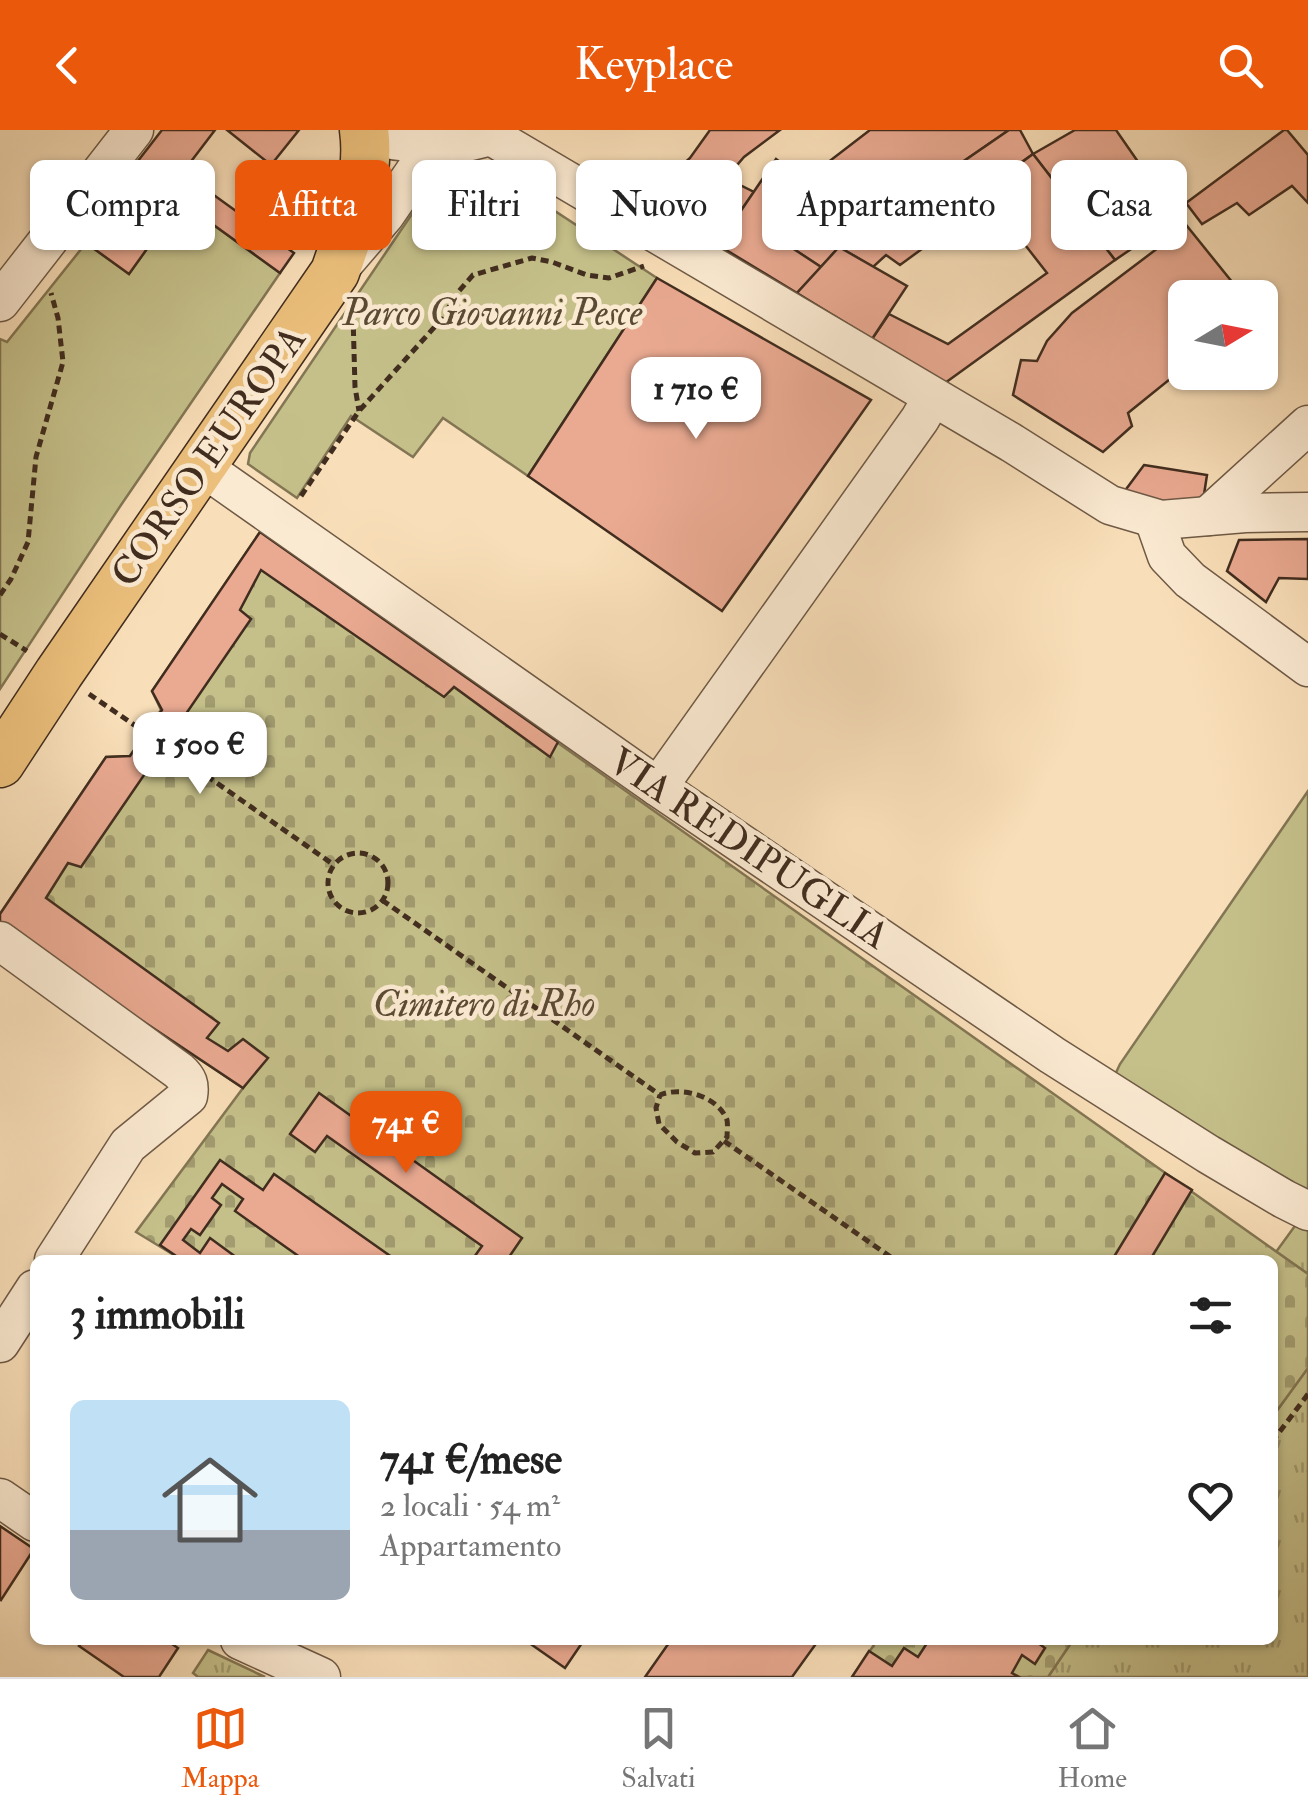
<!DOCTYPE html>
<html lang="it">
<meta charset="utf-8">
<style>
body{margin:0;font-family:"IM FELL Double Pica",serif;background:#f2f2f2;color:#222;height:100vh;display:flex;flex-direction:column;font-size:38px;white-space:nowrap}
*{box-sizing:border-box;margin:0}
p{font-size:32px;color:#767676}
.icon{flex:none;width:55px;height:55px;fill:none;stroke:currentColor;stroke-width:2;stroke-linecap:round;stroke-linejoin:round}
.map{position:relative;flex:1;overflow:hidden}
.drawer{position:absolute;left:30px;top:1125px;width:1248px;height:390px;display:flex;flex-direction:column;background:#fff;border-radius:15px;box-shadow:0 2px 8px #0004}
.drawer>*{flex:none}
.top-card{position:absolute;left:30px;top:30px;width:1250px;height:90px;display:flex;gap:20px}
.needle{width:65px;rotate:80deg}
.buttons{position:absolute;left:1168px;top:150px;display:grid;gap:20px}
.buttons a{display:grid;place-items:center;width:110px;height:110px;border-radius:15px;background:#fff;box-shadow:0 2px 8px #0004;font-size:50px}
.price{position:absolute;translate:-50% -85px;padding:0 22px;border-radius:20px;background:#fff;color:#222;font-size:32px;line-height:65px;filter:drop-shadow(0 2px 5px #0008)}
.price::after{content:'';position:absolute;left:50%;top:60px;width:30px;height:22px;margin-left:-15px;background:inherit;clip-path:polygon(0 0,100% 0,50% 100%)}
.price.active{background:#ea580c;color:#fff}
ul{padding:0;list-style:none}
li{display:flex;align-items:center;gap:30px;height:250px;padding:0 40px}
li span{display:grid;place-items:center;flex:none;width:280px;height:200px;border-radius:15px;color:#555}
li>.icon{margin-inline-start:auto}
span .icon{width:120px;height:120px;fill:#fffc;stroke-width:1}
li b{font-size:42px}
h2{display:flex;justify-content:space-between;align-items:center;height:120px;padding:0 40px;font-size:42px}
.tag{padding:0 35px;border-radius:15px;background:#fff;box-shadow:0 2px 8px #0004;font-size:35px;line-height:90px}
.tag.active{background:#ea580c;color:#fff}
header{display:flex;justify-content:space-between;align-items:center;height:130px;padding:0 40px;background:#ea580c;color:#fff;font-size:45px;font-weight:600}
.menu{display:flex;justify-content:space-around;align-items:center;height:140px;border-top:2px solid #e0e0e0;background:#fff;font-size:28px;color:#767676}
.menu a{display:grid;justify-items:center;gap:5px}
.menu .active{color:#ea580c}
.map>svg:first-child{display:block}
</style>
<header><svg class="icon" aria-label="back" viewBox="0 0 24 24"><path d="M15 5l-7 7 7 7"/></svg>Keyplace<svg class="icon" aria-label="search" viewBox="0 0 24 24"><circle cx="10" cy="10" r="6"/><path d="M15 15l6 6"/></svg></header>
<div class="map">
<svg width="1308" height="1547" viewBox="0 0 1308 1547">
<defs>
<pattern id="grass-tufts" width="24" height="20" patternUnits="userSpaceOnUse" patternTransform="scale(2.5)"><rect width="24" height="20" fill="#c5c08a"/><path d="M3 7l-1-3M5 7V3M7 7l1-3M15 17l-1-3M17 17v-4M19 17l1-3" fill="none" stroke="#a29c70"/></pattern>
<pattern id="cemetery-stones" width="16" height="16" patternUnits="userSpaceOnUse" patternTransform="scale(2.5)"><rect width="16" height="16" fill="#c5c08a"/><path d="M2 7V4a2 2 0 0 1 4 0v3zM10 15v-3a2 2 0 0 1 4 0v3z" fill="#a29c70"/></pattern>
</defs>
<rect width="100%" height="100%" fill="#f9dfb9"/>
<filter id="stains"><feTurbulence type="fractalNoise" baseFrequency=".002" numOctaves="4"/><feColorMatrix values="0 0 0 0 .2 0 0 0 0 .09 0 0 0 0 .02 0 0 0 .5 -.17"/></filter>
<radialGradient id="worn" r=".72"><stop offset=".6" stop-color="#630" stop-opacity="0"/><stop offset="1" stop-color="#630" stop-opacity=".3"/></radialGradient>
<g fill="url(#grass-tufts)" stroke="#837654" stroke-width="2.5">
<path d="M1297 1093 1308 1099V1144L1276 1122Z"/>
<path d="M1308 1238V1547H1048L1073 1510H1272L1273 1286Z"/>
<path d="M208 1520 265 1547H198L193 1543Z"/>
</g>
<g fill="url(#cemetery-stones)" stroke="#837654" stroke-width="2.5">
<path d="M260 402 1308 1144V1238L1273 1286 1272 1130H182L136 1102 243 958 0 796V784L106 627 130 626 161 580 152 561Z"/>
<path d="M875 1510H1073L1048 1547H852L876 1512Z"/>
</g>
<g fill="#c5c08a" stroke="#837654" stroke-width="2.5">
<path d="M488 37 657 148 528 346 443 288 413 327 351 286 297 368 248 334 250 323 435 50 445 43Z"/>
<path d="M197 83 280 143 121 375 0 559V209L7 212 86 113 129 144 149 116Z"/>
<path d="M1308 661V1065L1113 949 1120 934Z"/>
</g>
<g fill="#eaaa92" stroke="#412d1f" stroke-width="2.5">
<path d="M162 0H215L167 63 134 36Z"/>
<path d="M227 0H299L271 35Z"/>
<path d="M710 0H780L744 27 726 48 754 62 738 85 668 48 690 28Z"/>
<path d="M870 0H1009L839 117 821 137 784 113 811 80 839 56 827 33Z"/>
<path d="M1009 0H1020L1033 24 936 92 945 102 900 135 886 125 873 137 839 117Z"/>
<path d="M1075 0H1116L1177 88 1115 130 1033 24Z"/>
<path d="M1284 0H1287L1308 25V73L1292 56 1249 85 1237 73 1202 94 1186 73Z"/>
<path d="M1033 24 1115 130 945 253 872 209 889 184 948 214 1047 143 983 61Z"/>
<path d="M776 29 807 52 768 102 821 137 797 163 652 75 668 48 738 85Z"/>
<path d="M211 63 294 123 280 143 197 83Z"/>
<path d="M106 85 149 116 129 144 86 113Z"/>
<path d="M1187 96 1245 168H1185V237L1128 283 1132 296 1103 322 1013 265 1021 230 1037 231 1047 211 1072 183Z"/>
<path d="M839 117 907 156 872 209 797 163Z"/>
<path d="M657 148 871 270 722 481 528 346Z"/>
<path d="M1144 335 1207 345 1203 371 1153 373 1124 362Z"/>
<path d="M260 402 558 612 550 627 454 557 444 567 261 440 240 480 251 489 81 737 68 733 46 768 219 893 207 908 228 921 243 909 268 928 243 958 0 796V784L106 627 130 626 162 580 152 561Z"/>
<path d="M1308 409V449L1279 448 1266 472 1227 441 1239 410Z"/>
<path d="M319 963 522 1108 507 1130H472L482 1116 327 1006 315 1022 290 1004Z"/>
<path d="M220 1030 263 1060 274 1044 396 1130H304L235 1081 243 1069 222 1054 212 1068 221 1075 200 1105 191 1099 183 1110 200 1123 210 1108 240 1130H182L160 1115Z"/>
<path d="M1165 1043 1192 1060 1150 1130H1112Z"/>
<path d="M0 1396 34 1419 1 1470 0 1469Z"/>
<path d="M83 1510H166L178 1518 159 1547H124L79 1516Z"/>
<path d="M525 1510H584L565 1538Z"/>
<path d="M671 1510H817L818 1511 792 1547H645Z"/>
<path d="M929 1510H1034L1045 1518 1035 1534 1022 1525 1012 1543 1019 1547H852L869 1521 892 1536 904 1518 918 1527Z"/>
</g>
<g fill="none" stroke-linecap="round" stroke-linejoin="round">
<defs>
<g id="minor">
<path d="M368 0C394 17 425 12 454 9"/>
<path d="M481 0 1012 313 1110 375 1161 390 1245 383 1308 382"/>
<path d="M344 133 385 85 418 37 430 25 450 16 491 6"/>
<path d="M0 172 134 0"/>
<path d="M201 336 658 657 1052 925 1208 1024 1284 1069 1308 1081"/>
<path d="M1208 386 1308 295"/>
<path d="M1154 389 1167 426 1190 450 1308 537"/>
<path d="M658 657 920 289 932 268"/>
<path d="M0 811 179 941C188 949 190 955 188 966L128 1015 54 1130"/>
<path d="M0 1213 35 1159"/>
<path d="M0 1368 35 1392"/>
<path d="M240 1510 321 1547"/>
</g>
<path id="major" d="M0 633 59 543 335 142C350 97 371 49 364 0"/>
</defs>
<use href="#minor" stroke="#6f5a46" stroke-width="41"/>
<use href="#major" stroke="#412d1f" stroke-width="51"/>
<g stroke="#412d1f" stroke-width="5" stroke-dasharray="8 5" stroke-linecap="butt">
<path d="M353 185 355 257 359 281"/>
<path d="M301 366 359 281 440 191 459 161 473 145 532 128 552 132 587 145 609 148 644 136"/>
<path d="M0 465 11 449 28 412 36 327 63 232 58 188 51 163"/>
<path d="M0 504 27 521"/>
<path d="M89 564 146 603"/>
<path d="M164 616 334 735"/>
<circle cx="358" cy="753" r="30"/>
<path d="M382 770 660 965C681 956 718 966 727 990 728 994 727 1004 727 1007L713 1022 695 1023 677 1012 659 994 656 978 660 965"/>
<path d="M724 1011 895 1130"/>
<path d="M1272 1312 1308 1264"/>
</g>
<use href="#minor" stroke="#fbead2" stroke-width="38"/>
<use href="#major" stroke="#ecc07c" stroke-width="48"/>
</g>
<g text-anchor="middle" stroke-width="9" stroke-linejoin="round" paint-order="stroke">
<g font-size="38" font-style="italic" fill="#5b4a34" stroke="#fbead2">
<text x="492" y="195">Parco Giovanni Pesce</text>
<text x="484" y="886">Cimitero di Rho</text>
</g>
<g font-size="38" fill="#412d1f" stroke="#fbead2">
<text transform="translate(208 326) rotate(-55)" y="13">CORSO EUROPA</text>
<text transform="translate(749 718) rotate(34)" y="13">VIA REDIPUGLIA</text>
</g>
</g>
<rect width="100%" height="100%" filter="url(#stains)"/>
<rect width="100%" height="100%" fill="url(#worn)"/>
</svg>
<div class="buttons">
<a><svg class="needle" viewBox="-14 -14 28 28"><path d="M0-13l5 13h-10z" fill="#e53935"/><path d="M0 13l5-13h-10z" fill="#767676"/></svg></a>
</div>
<b class="price" style="left:696px;top:312px">1 710 €</b>
<b class="price" style="left:200px;top:667px">1 500 €</b>
<b class="price active" style="left:406px;top:1046px">741 €</b>
<div class="top-card">
<a class="tag">Compra</a>
<a class="tag active">Affitta</a>
<a class="tag">Filtri</a>
<a class="tag">Nuovo</a>
<a class="tag">Appartamento</a>
<a class="tag">Casa</a>
</div>
<section class="drawer">
<h2>3 immobili<svg class="icon" aria-label="filters" viewBox="0 0 24 24"><path d="M4 7h16M4 17h16"/><circle cx="9" cy="7" r="2"/><circle cx="15" cy="17" r="2"/></svg></h2>
<ul>
<li><span style="background:linear-gradient(#bfe0f5 65%,#9aa5b1 0)"><svg class="icon" aria-label="home" viewBox="0 0 24 24"><path d="M3 11l9-7 9 7M6 9v11h12V9"/></svg></span><div><b>741 €/mese</b><p>2 locali · 54 m²</p><p>Appartamento</p></div><svg class="icon" aria-label="heart" viewBox="0 0 24 24"><path d="M12 20l-8-8c-3-5 5-10 8-4 3-6 11-1 8 4z"/></svg></li>
</ul>
</section>
</div>
<nav class="menu">
<a class="active"><svg class="icon" aria-label="map" viewBox="0 0 24 24"><path d="M3 6l6-2 6 2 6-2v14l-6 2-6-2-6 2zM9 4v14M15 6v14"/></svg>Mappa</a>
<a><svg class="icon" aria-label="saved" viewBox="0 0 24 24"><path d="M7 4h10v16l-5-4-5 4z"/></svg>Salvati</a>
<a><svg class="icon" aria-label="home" viewBox="0 0 24 24"><path d="M3 11l9-7 9 7M6 9v11h12V9"/></svg>Home</a>
</nav>
